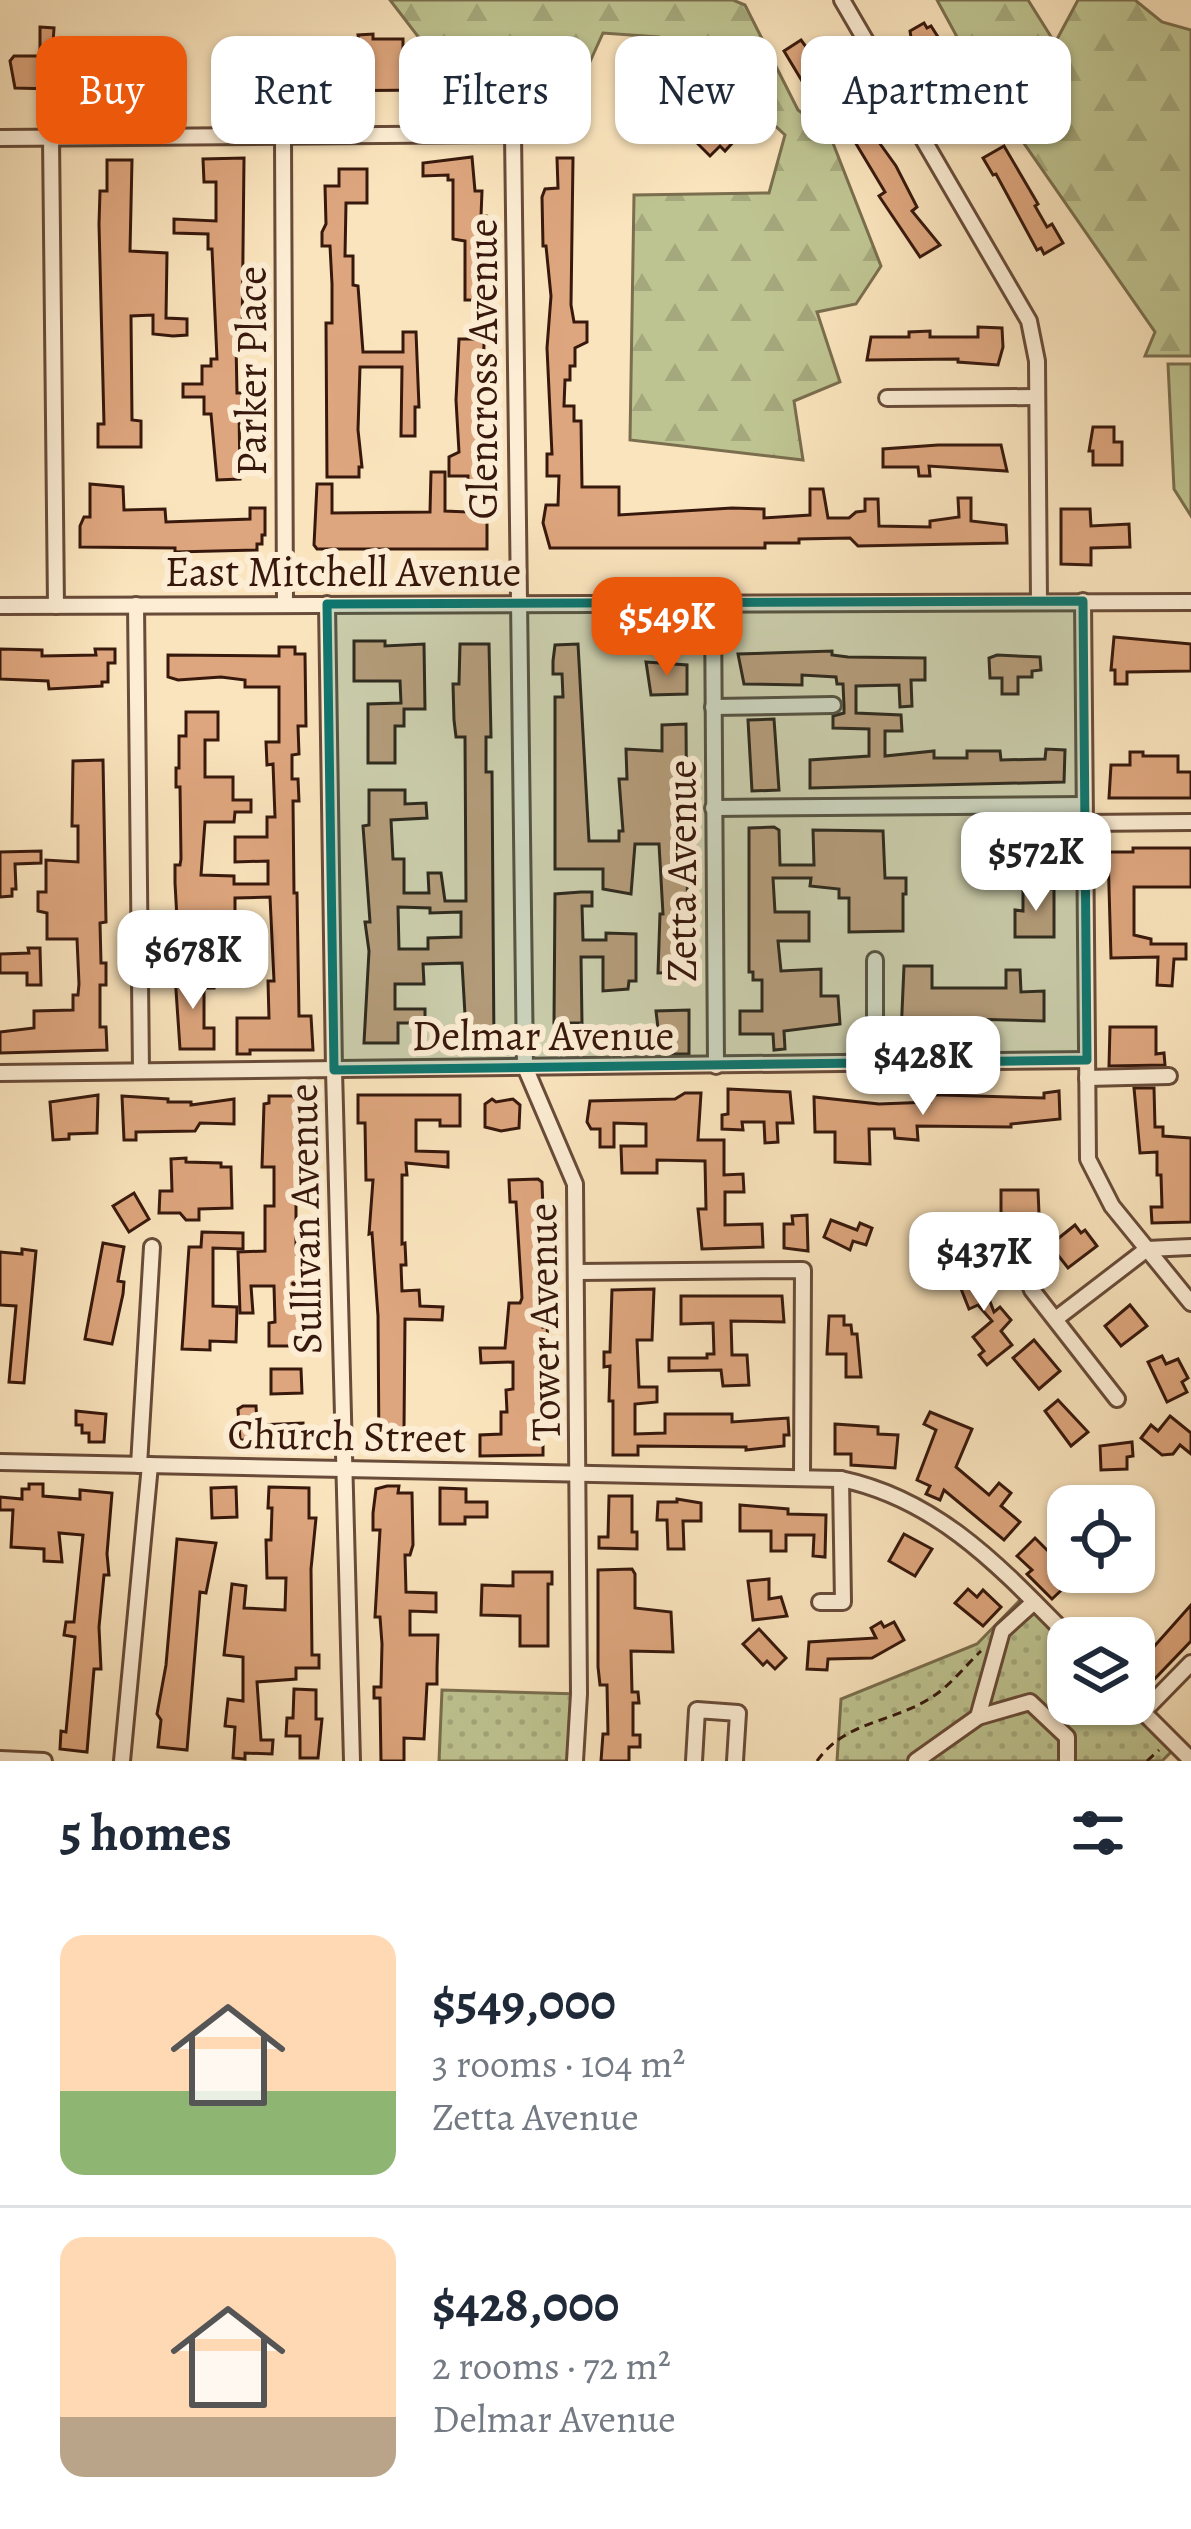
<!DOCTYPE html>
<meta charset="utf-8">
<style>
body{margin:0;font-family:Alegreya,serif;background:#f2f2f3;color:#1f2937;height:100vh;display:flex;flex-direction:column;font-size:45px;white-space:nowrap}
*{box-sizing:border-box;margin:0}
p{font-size:39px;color:#747a83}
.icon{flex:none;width:66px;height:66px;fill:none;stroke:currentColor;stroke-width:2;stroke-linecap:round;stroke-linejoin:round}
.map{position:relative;height:1761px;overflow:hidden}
.drawer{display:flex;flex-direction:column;background:#fff;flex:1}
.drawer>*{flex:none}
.top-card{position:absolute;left:36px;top:36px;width:1119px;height:108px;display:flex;gap:24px}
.fabs{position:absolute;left:1047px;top:1485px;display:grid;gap:24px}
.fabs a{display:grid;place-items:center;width:108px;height:108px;border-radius:24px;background:#fff;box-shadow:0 3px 9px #0004;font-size:60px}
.price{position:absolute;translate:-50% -102px;padding:0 27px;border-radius:24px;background:#fff;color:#222;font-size:39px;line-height:78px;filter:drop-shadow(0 3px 6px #0008)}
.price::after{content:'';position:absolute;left:50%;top:72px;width:36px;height:27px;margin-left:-18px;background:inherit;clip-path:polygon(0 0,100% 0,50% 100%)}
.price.on{background:#ea580c;color:#fff}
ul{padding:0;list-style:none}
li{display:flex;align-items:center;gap:36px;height:300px;padding:0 60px}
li+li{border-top:3px solid #e0e1e3}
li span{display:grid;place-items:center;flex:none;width:336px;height:240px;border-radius:24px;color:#555}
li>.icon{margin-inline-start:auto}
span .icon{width:144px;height:144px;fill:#fffc;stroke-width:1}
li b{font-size:51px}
h2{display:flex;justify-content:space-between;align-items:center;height:144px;padding:0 60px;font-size:51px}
.tag{padding:0 42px;border-radius:24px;background:#fff;box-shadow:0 3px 9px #0004;font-size:42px;line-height:108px}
.tag.on{background:#ea580c;color:#fff}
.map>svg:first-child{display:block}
</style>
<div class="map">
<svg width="1191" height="1761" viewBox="0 0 1191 1761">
<defs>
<pattern id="forest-firs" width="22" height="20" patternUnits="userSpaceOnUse" patternTransform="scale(3)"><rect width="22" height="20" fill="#bec491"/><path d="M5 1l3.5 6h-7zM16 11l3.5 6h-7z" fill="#a4a87c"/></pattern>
<pattern id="park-dots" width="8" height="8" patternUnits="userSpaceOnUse" patternTransform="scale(3)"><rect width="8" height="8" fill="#bec491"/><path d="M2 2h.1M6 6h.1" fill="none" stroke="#a4a87c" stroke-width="1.8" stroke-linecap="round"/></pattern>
</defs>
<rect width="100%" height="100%" fill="#fae4bd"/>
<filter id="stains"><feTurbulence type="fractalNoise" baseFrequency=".00167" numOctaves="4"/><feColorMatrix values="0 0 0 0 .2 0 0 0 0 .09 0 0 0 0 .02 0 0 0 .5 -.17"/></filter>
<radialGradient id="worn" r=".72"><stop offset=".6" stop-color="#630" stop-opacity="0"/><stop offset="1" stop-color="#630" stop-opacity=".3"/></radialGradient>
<path fill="#bec491" stroke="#7a6e4e" stroke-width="3" d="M1168 364H1191V516L1174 489Z"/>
<g fill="url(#forest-firs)" stroke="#7a6e4e" stroke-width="3">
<path d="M390 0H733L745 5 798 110 829 133 881 266 856 304 817 312 840 382 794 401 803 460 630 440 634 195 769 193 785 135 727 81 659 37 603 33 574 97 475 42 433 56Z"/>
<path d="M937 0H1028L1055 43 1078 0H1135L1162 22 1191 30V356H1145L1155 332 982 83Z"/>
</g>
<g fill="url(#park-dots)" stroke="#7a6e4e" stroke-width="3">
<path d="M1026 1594 1068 1638V1704H1134L1177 1746 1162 1761H837L841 1699 977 1644Z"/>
<path d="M442 1690 579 1694 575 1761H439Z"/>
</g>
<g fill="#dea67e" stroke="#37180c" stroke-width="3" fill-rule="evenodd">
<path d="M924 23 927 28 931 26 938 37 945 54 941 57 964 95 965 103 954 109 912 44 910 31Z"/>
<path d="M40 27 54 28 52 59H93L100 67H156L155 41H169L170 79H160V89L133 91 15 88 10 61 14 56H40Z"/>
<path d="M373 34V39H403V64L418 63V72H428L430 90 303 91V73H347V42L359 41 358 35Z"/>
<path d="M801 40 812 55 815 52 832 71 814 86 808 77 802 81 784 51Z"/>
<path d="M515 70V87L469 89V73L474 71Z"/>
<path d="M711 118 735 140 725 151 720 146 710 156 695 141V127L703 128Z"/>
<path d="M868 127 896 166 917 207 912 211 940 245 920 257 879 196 885 192 852 137Z"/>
<path d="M1004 146 1038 204 1035 206 1047 227 1052 224 1063 243 1044 254 1041 248 1037 250 996 174 993 175 983 158Z"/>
<path d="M472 157 475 191H482L481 216H486L483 300H465V241L453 239V180H448V175L423 176V163Z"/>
<path d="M244 158 242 343H236L237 393H243V408H239L240 479 217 480 211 414H204V397H183V384H202V366H211V359H217L212 249H208V234L174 233V219L216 221V182H204L203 159Z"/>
<path d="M557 158H573L571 305 574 322H587V342L575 348V366H570V380H565L564 406H574V421H581L582 487H619V515L732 508 764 509V518L810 515V489H823L828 518H849L856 512 865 511V499H878L879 526 930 527V521L959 517 958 498H971V521L1006 525 1007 543 858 546 850 538 799 539V543H765V548H550L543 523 546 505H558L559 476H547V454H552L547 348 551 296 546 246H543L542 197 545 189 558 188Z"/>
<path d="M107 160H132L130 251 167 253 166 318 187 319V335L173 336 153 334V315L131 316 132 420 141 421V447H98V424H104L99 224 100 191H107Z"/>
<path d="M339 169H367V203H346L345 256H353V285L358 286 363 352H403V332H416L419 407H415V436H401L402 367H360L358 430 362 467H359V477H327L326 323H332V284L330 246H322V232L326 224 325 186H339Z"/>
<path d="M978 327 1002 328 1003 347 998 365 958 362V359L867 360 871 337H909V332L930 331V337H978Z"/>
<path d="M459 339H484L482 512H487V549H317L314 545 317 484H332V513L430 512 431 472H445V511L467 512 468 476H449V457L459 452 456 400Z"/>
<path d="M1093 427H1114V442H1122V465H1093V451H1089Z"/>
<path d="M938 445H1001L1007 471 929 466 930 476H919L918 467H883V449Z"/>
<path d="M90 484 123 487 124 510 165 509 166 522 250 519V508H265V535H262V544H257V550L175 552V548L80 547V526L84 517H90Z"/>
<path d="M1061 509H1090L1091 526 1129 524 1130 547 1091 548V565L1061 564Z"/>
<path d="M1114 637 1191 644V671L1127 672V684H1115V670H1111Z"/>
<path d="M354 641H385V646L424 644 425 709H404V726H395V763H368V704L401 703 400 681H354Z"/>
<path d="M460 644H489L491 737H486V772H492L494 1049H467L462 963 423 964 424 984H395V1009H425V1023H398V1043H364L369 951 365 922H370L363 826 369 825V790H405V804L426 803 427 818 391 820 393 859H404V893H429L428 873H441L445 901H466L465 737H456L454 720 453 684H459ZM398 907 430 908V913L461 912V937L428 938V949H399Z"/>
<path d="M578 644 589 841H619V831H623L619 779H627L626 749 662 751V725L686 724 688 972 658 973 660 914H663L659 844H635L631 894 603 889V869H555V697H563L562 674H553V661L555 645Z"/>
<path d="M279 647H295V654H305L306 726H298L299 754 292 755V779H298L299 801H293L294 893H297L299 1016H311L313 1050H250V1054H237V1018H269L268 981H274L270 897 235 898V955H179L175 883V865H180L181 859 180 787H176V768H179V736H186V712H218V740H205V777H233V800H251V812H235L234 822H205L201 875 234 876V884H268V861L235 862V837H267V817H275L273 764 267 765 266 742H279V687H245V680L221 677 178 680 168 677V655L279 656Z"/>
<path d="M0 649 42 650V656L96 655 95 649H115V663H108V682H102V686L49 689 48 681 0 679Z"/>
<path d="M832 651V655L848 657 925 658V680H911L912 706 900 707 899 685 856 686V713L901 715 902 731H885V756L934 751V758H967V751H1000L1001 760 1045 759 1046 749 1065 750 1064 782 810 788V760L869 756V729L833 728V716L844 713V706L843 684H837L836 677 802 675V685L744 684 738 654Z"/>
<path d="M997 655 1040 657 1041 670 1032 671V677H1018V694H1002V678H990L989 658Z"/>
<path d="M646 662 687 665V694L651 695Z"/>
<path d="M774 719 779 790 752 791 748 720Z"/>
<path d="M1130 752H1143V756H1178V772H1191V798H1109L1111 765H1130Z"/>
<path d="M103 760 106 922 100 923 101 963H106V985H100V1027H106L107 1050 0 1053V1032L34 1028V1011L73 1010V995H78L79 984 77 939H47V913L38 911V892H46V860L78 862V826H72L73 761Z"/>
<path d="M774 827 779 830 780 865H814L813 830 883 831 885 878H906V894H903V931L849 932V898H839V889L810 886 811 878H773L775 912H809V941H778L781 971 821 969V996H838L840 1024 784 1031 785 1049 774 1050 773 1034H740V1011H762V980H753V972H749V828Z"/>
<path d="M1024 844H1053V861L1009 862V883H994L993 851 1024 850Z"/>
<path d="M1133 848H1191V887H1134V935L1151 939V944H1186V959H1174L1172 986 1157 985 1158 957 1111 958 1108 852H1133Z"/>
<path d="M41 851V863L15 864 16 889H12V896L0 897V852Z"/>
<path d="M1023 887 1054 889V937H1015V910L1023 911Z"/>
<path d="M581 892H592V906H582L583 940H606V933L636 934V981H629L628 989 603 991V957H581L582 1023H554L555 894Z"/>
<path d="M28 948H40L41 985H27V973H0V954L29 953Z"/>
<path d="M904 966H932V988H1006V970H1020L1021 992 1044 991V1021L924 1018V1035H901Z"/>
<path d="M175 975 214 976V988H204V1028H214V1049H180Z"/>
<path d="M689 1010V1054H661L656 1011Z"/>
<path d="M1110 1027H1156V1054L1164 1053 1165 1065 1109 1066Z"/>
<path d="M1134 1088H1154L1155 1127H1163V1136L1191 1138V1222L1152 1223 1151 1207H1162L1161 1175H1157V1152L1140 1153Z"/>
<path d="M728 1089 790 1092 793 1123H777L778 1142 765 1143 764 1122H742L743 1130 722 1129V1115L728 1114Z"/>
<path d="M1059 1091 1060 1119 1011 1124V1127L917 1126 918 1140 895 1138 894 1129H869L870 1164 835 1162V1132H815L814 1097 879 1104 930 1102V1095H942L1044 1098V1093Z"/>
<path d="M685 1093H701L698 1140H724V1175L743 1174 744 1192H725V1225L762 1224 763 1247 702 1249 698 1209H706L705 1161 657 1160V1173H622L621 1146H646V1124L614 1123V1147H600V1129H591L587 1122 590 1101 675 1099Z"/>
<path d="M98 1095 97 1133 69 1134V1139L53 1140 50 1102Z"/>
<path d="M358 1095H460V1126H440V1120H416V1151L448 1152V1167L406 1163 407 1175H402V1244L405 1243 406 1265H401L402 1291 419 1290 420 1306 443 1307 442 1320 405 1319 404 1429H411V1450L379 1451 378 1316 372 1233 369 1234 373 1180H366L365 1123H358Z"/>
<path d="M122 1096 168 1099V1102H191V1105L234 1099V1124L200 1123 195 1131 136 1132V1140H124Z"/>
<path d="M269 1096H298L296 1152 301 1203H296V1243L301 1346H269V1323L275 1322 274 1286H251L253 1313H240L238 1252 265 1251V1206H274V1167H262L264 1104 269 1103Z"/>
<path d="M492 1099 496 1102 513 1099 520 1105 519 1128 501 1131 485 1127V1104Z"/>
<path d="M186 1158V1162L221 1163V1167H231L232 1208 199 1209V1220H186L180 1213H159L160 1191H172L171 1159Z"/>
<path d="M538 1179 542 1182 545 1263H551V1287L542 1288 543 1327 547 1326 548 1343 542 1344 541 1410H548V1426H543V1455L480 1456V1435L501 1434V1412H507L506 1390 513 1389V1362L481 1363 480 1348H505L509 1303H520L522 1298 516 1202H510L509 1180Z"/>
<path d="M1001 1190H1038L1039 1214H1001Z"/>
<path d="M134 1193 149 1219 129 1232 113 1206Z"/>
<path d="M807 1215 808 1251 784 1248V1224H793L792 1216Z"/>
<path d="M831 1220 857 1230 860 1223 872 1228 866 1245 853 1241 850 1250 824 1237Z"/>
<path d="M1075 1225 1081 1233 1085 1230 1097 1246 1068 1268 1050 1245Z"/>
<path d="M202 1232 243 1233V1249L213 1248V1306L237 1307 236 1342 210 1341V1350L182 1349 189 1247H201Z"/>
<path d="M103 1243 124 1247 118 1281 124 1282 123 1294 112 1344 85 1339Z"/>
<path d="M22 1249 36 1251 24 1383 9 1382 16 1306 0 1305V1252L22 1254Z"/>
<path d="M975 1262 994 1312 1000 1307 1011 1320 1001 1331 1012 1345 987 1365 979 1355 984 1351 973 1337 992 1321 978 1305 969 1309 954 1271Z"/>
<path d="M654 1289 652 1340H637L639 1387H657V1402L635 1404V1434L665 1433V1414H732V1422L788 1418 789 1435H784V1446L746 1450V1447L638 1446V1455H613V1401H609L610 1366 604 1367V1352H610L612 1290Z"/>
<path d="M681 1296H782L784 1322 731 1321 732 1355H747L749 1385 723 1386 721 1370 669 1371V1358H707V1354H714L713 1323 681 1324Z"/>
<path d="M1130 1305 1147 1326 1121 1346 1105 1326Z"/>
<path d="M829 1316H844V1325H851L852 1334H857L861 1377H846V1354H827Z"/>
<path d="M1034 1340 1060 1371 1039 1389 1013 1358Z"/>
<path d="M1162 1356 1166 1364 1178 1359 1188 1378 1182 1382 1187 1392 1167 1402 1148 1362Z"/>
<path d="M271 1369H301L302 1393 271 1394Z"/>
<path d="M1058 1400 1088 1432 1071 1446 1045 1411Z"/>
<path d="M243 1406H256L257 1425 303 1423V1444L278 1445V1440H240L238 1409Z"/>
<path d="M76 1411 106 1414 104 1442H89V1433H82V1425H76Z"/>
<path d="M930 1412 972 1429 956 1467 989 1495 999 1483 1011 1493 1001 1506 1020 1522 1004 1540 944 1490 940 1500 926 1494 930 1486 917 1480 936 1430 924 1424Z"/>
<path d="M1170 1416 1191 1433V1454L1180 1445 1173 1454 1162 1455 1141 1438 1151 1425 1158 1431Z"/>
<path d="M835 1424 878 1427V1434L898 1435 895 1468 851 1465V1454H835Z"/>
<path d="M1132 1442 1133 1456 1127 1457V1469L1101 1470 1100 1446Z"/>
<path d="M29 1484H43V1496L80 1499V1490L112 1493 107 1554 109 1575H104L99 1627 101 1669H94L87 1752 60 1749 61 1731 66 1732 75 1637 64 1635 66 1622H74L83 1535 59 1533 62 1562 44 1561V1549L11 1547 13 1510H0V1497L22 1499V1489H29Z"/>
<path d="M387 1486H399L398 1493H412L413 1545 410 1555H405L406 1592 436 1593V1612L410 1611V1635H438L437 1668V1684H427L424 1739 404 1738V1761H381L380 1698H374V1687H381L382 1644 380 1617H375L380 1530H373V1513L376 1489Z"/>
<path d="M236 1487 237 1517 212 1518 211 1488Z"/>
<path d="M269 1487 309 1488V1518H316L311 1569 312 1655H319V1668H296V1679L257 1682 261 1740H273L272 1754 245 1753V1759L233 1758 235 1727 225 1726 228 1699 243 1701V1657L224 1655 232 1584 246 1586 244 1608 285 1610 286 1578H267L266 1540H271L272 1508H268Z"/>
<path d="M440 1488 466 1489V1502H487V1517H465V1524H440Z"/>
<path d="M609 1496H632V1532H637V1549L599 1548V1537H608Z"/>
<path d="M677 1499 701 1503V1521H683L684 1549H668L667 1520H657L658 1502H677Z"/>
<path d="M740 1505 788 1509V1514L826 1515 825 1557 813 1556 814 1535H786V1551H771V1531H740Z"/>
<path d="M904 1534 932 1549 915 1576 889 1561Z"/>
<path d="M1035 1538 1052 1555 1056 1551 1064 1559 1057 1566 1071 1581 1052 1599 1027 1574 1032 1570 1017 1556Z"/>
<path d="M177 1539 216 1543 206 1593 200 1592 187 1750 158 1747 161 1720 157 1714 166 1665Z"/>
<path d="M632 1569 635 1574V1608L671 1612 673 1652 631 1651 632 1692H638L639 1703H633V1735H640V1747H629V1761H601L603 1734H608L607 1685H600L598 1667V1570Z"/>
<path d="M513 1572H552V1584H548V1646H520V1616L481 1615 482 1585 513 1586Z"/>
<path d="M769 1579V1599L781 1597 787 1616 753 1620 748 1581Z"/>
<path d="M968 1589 977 1597 983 1590 1001 1607 983 1626 955 1603Z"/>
<path d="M1191 1605V1641L1142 1692 1134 1684V1669Z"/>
<path d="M881 1622 884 1627 894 1622 904 1640 872 1658 828 1659 827 1670 807 1669 809 1642 876 1638 871 1628Z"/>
<path d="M759 1629 786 1658 775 1669 767 1661 763 1665 743 1644Z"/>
<path d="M294 1689 316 1690V1719H322L318 1758H300V1736H286L287 1718H293Z"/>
</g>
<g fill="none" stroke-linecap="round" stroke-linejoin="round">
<defs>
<g id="minor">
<path d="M842 0 1029 321 1037 361 1039 601"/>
<path d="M283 137 285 604"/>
<path d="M0 138 513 134 525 1067 575 1184 579 1694 575 1761"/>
<path d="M51 138 56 606"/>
<path d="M887 398 1036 397"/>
<path d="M1083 601 1088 1159 1112 1206 1191 1303"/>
<path d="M713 602 716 1066"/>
<path d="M327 604 334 1070 352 1761"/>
<path d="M136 605 141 1071"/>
<path d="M0 606 1191 602"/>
<path d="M713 707 833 705"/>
<path d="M713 808 1084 805"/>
<path d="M1085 823 1191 822"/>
<path d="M875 960V1064"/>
<path d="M0 1073 1087 1060"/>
<path d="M1087 1078 1169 1076"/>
<path d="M1021 1261 1032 1290 1117 1399"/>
<path d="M578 1272 803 1270 802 1476"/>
<path d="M1057 1318 1147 1249 1191 1247"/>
<path d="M0 1462 841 1479C940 1500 1002 1569 1070 1638"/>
<path d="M139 1465 152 1247"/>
<path d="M820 1602H843L841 1479"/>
<path d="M1134 1703 1191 1760"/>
<path d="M1143 1712 1191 1663"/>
<path d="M978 1717 1002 1631 1034 1602"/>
<path d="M0 1759 44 1761"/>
<path d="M122 1761 150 1465"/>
<path d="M694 1761 697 1710 738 1713 735 1761"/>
<path d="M916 1761 978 1717 1030 1702 1067 1737V1761"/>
</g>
</defs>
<use href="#minor" stroke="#684b38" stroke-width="20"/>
<g stroke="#37180c" stroke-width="3" stroke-dasharray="9 6" stroke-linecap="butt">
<path d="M817 1761C846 1720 893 1723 932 1697 950 1686 966 1665 981 1651"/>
<path d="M1147 1761 1159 1750"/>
</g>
<use href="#minor" stroke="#fcedd4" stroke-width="14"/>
</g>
<path fill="#0f766e" fill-opacity="0.2" stroke="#0f766e" stroke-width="9" stroke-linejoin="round" d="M1083 601 1087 1060 334 1070 327 604Z"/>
<g text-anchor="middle" stroke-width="12" stroke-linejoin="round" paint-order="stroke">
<g font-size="42" fill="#37180c" stroke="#fcedd4">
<text transform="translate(482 369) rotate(-90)" y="15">Glencross Avenue</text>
<text transform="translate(251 371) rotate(-90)" y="15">Parker Place</text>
<text x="343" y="586">East Mitchell Avenue</text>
<text transform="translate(681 871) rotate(-90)" y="15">Zetta Avenue</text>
<text x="543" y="1050">Delmar Avenue</text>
<text transform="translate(304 1219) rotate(-91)" y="15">Sullivan Avenue</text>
<text transform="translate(543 1322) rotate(-91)" y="15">Tower Avenue</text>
<text transform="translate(347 1435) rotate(1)" y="15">Church Street</text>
</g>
</g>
<rect width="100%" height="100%" filter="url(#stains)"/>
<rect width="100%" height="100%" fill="url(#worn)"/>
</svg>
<div class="fabs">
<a><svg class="icon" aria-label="locate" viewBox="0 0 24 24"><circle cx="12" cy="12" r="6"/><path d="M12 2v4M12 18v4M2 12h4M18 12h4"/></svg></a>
<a><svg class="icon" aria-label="layers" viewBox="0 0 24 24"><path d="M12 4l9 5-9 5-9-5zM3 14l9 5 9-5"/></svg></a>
</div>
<b class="price on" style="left:667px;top:679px">$549K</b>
<b class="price" style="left:1036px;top:914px">$572K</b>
<b class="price" style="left:193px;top:1012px">$678K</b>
<b class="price" style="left:923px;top:1118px">$428K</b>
<b class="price" style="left:984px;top:1314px">$437K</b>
<div class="top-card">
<a class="tag on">Buy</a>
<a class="tag">Rent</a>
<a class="tag">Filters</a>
<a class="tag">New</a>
<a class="tag">Apartment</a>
</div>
</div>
<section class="drawer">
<h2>5 homes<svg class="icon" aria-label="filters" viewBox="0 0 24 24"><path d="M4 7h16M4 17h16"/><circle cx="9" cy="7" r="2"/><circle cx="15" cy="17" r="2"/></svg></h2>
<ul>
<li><span style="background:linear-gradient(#ffd9b3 65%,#8fb573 0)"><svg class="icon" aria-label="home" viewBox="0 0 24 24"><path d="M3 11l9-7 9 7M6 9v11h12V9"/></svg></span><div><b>$549,000</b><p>3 rooms · 104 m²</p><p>Zetta Avenue</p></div></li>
<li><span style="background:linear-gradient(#ffd9b3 75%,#b9a48a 0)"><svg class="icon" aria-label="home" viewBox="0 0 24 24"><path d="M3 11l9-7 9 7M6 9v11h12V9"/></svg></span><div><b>$428,000</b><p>2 rooms · 72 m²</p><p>Delmar Avenue</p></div></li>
</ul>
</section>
